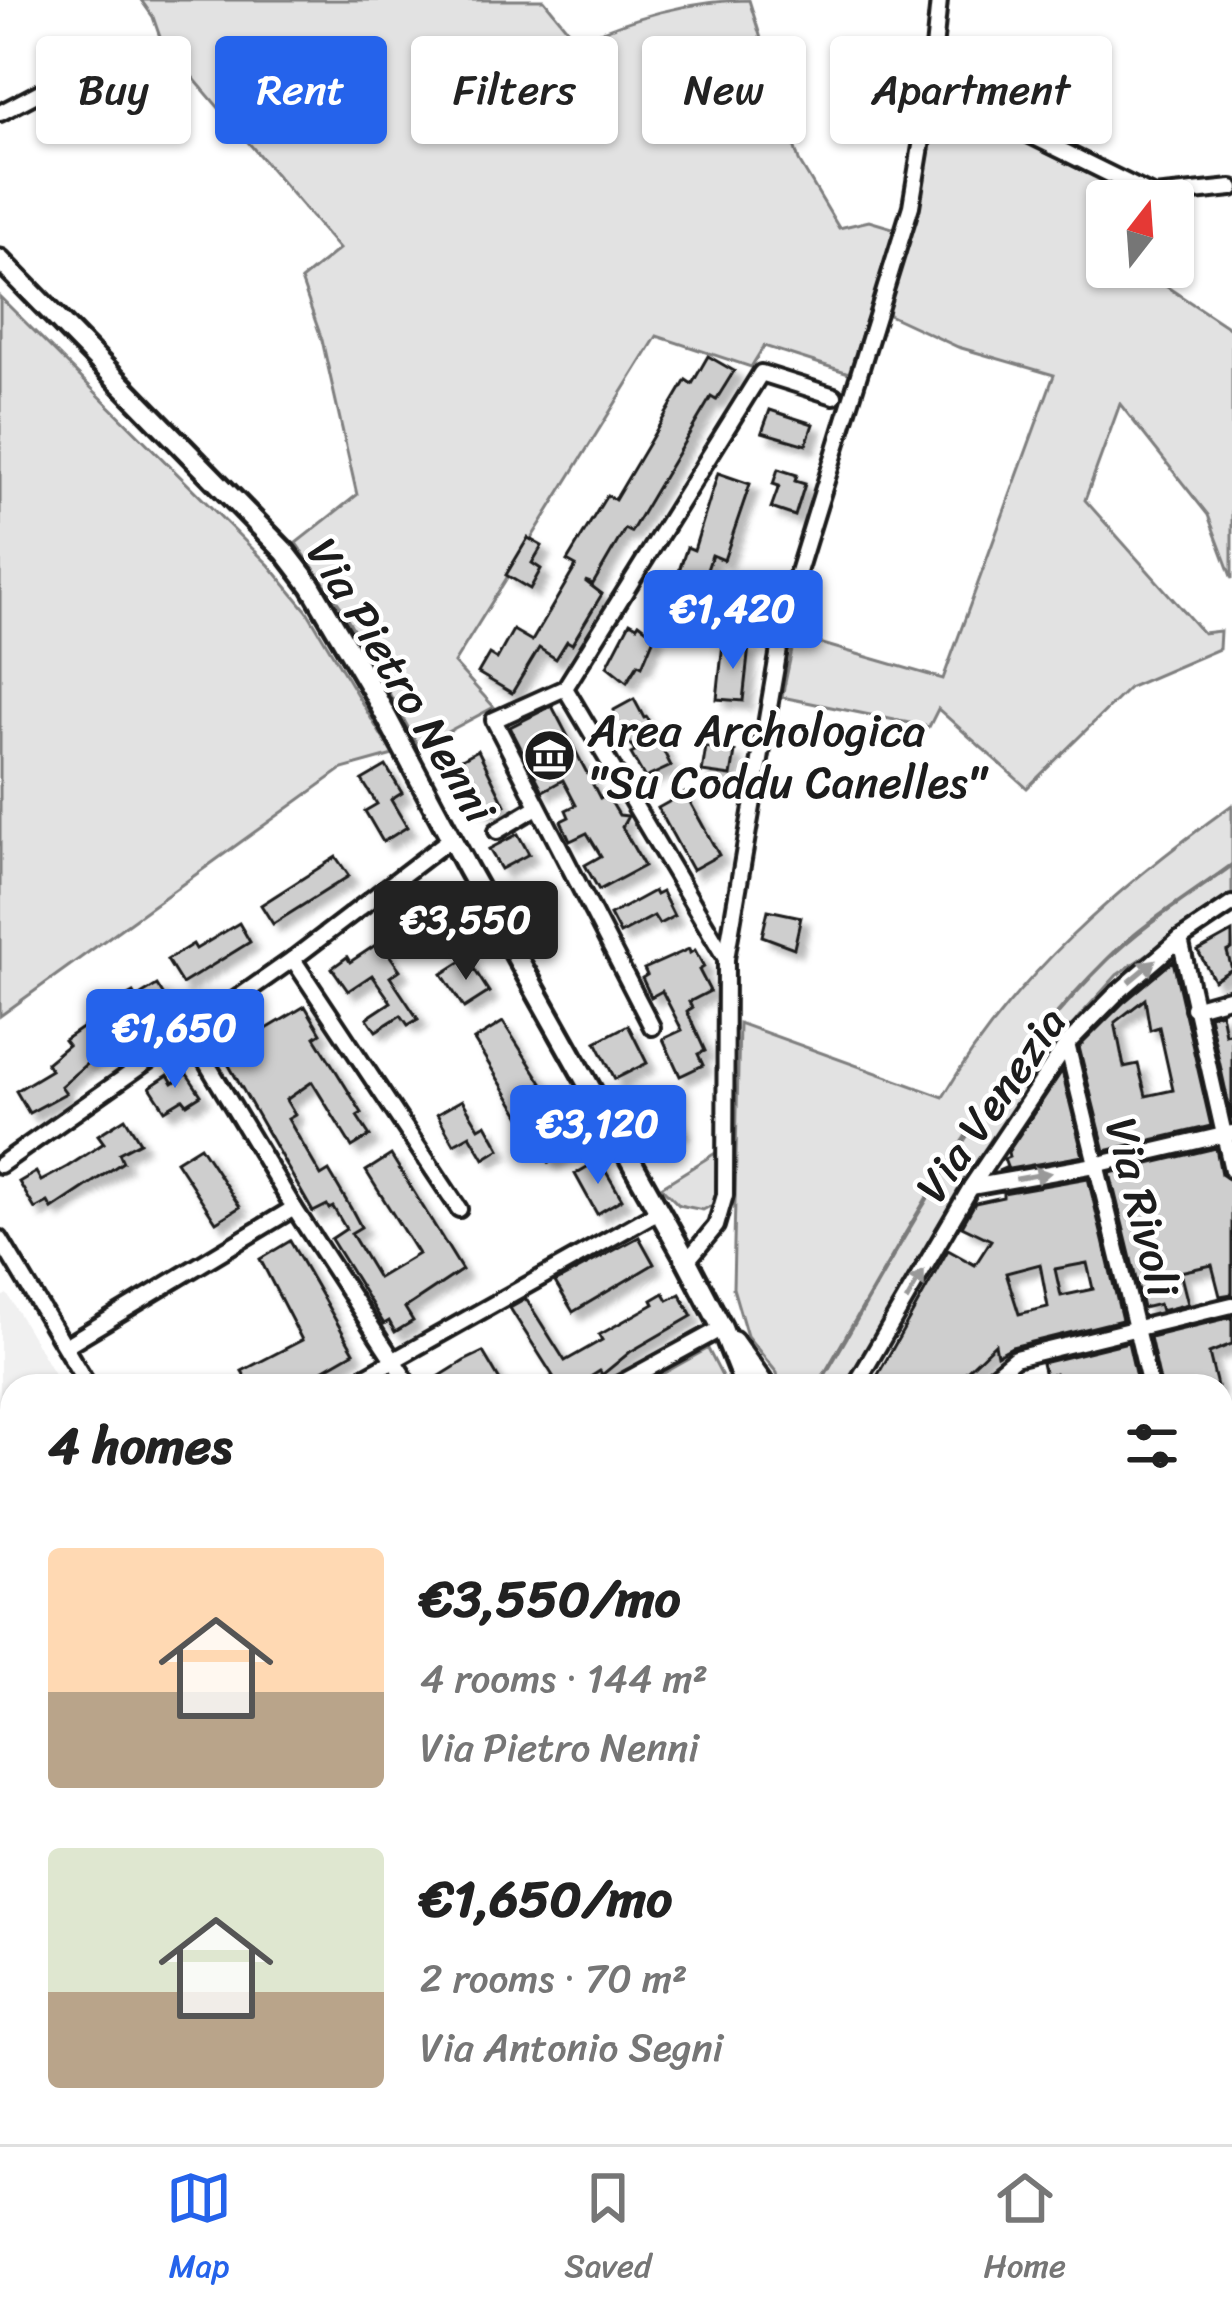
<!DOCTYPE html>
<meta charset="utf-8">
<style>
body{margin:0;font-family:Sriracha,sans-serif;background:#f6f6f6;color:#222;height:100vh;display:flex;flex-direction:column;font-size:45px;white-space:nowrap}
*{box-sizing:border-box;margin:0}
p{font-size:39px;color:#767676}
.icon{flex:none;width:66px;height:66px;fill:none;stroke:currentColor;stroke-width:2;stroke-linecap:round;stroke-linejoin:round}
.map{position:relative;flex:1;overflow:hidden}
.details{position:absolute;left:0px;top:1374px;width:1233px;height:771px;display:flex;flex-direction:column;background:#fff;border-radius:36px 36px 0 0;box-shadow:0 3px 9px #0004}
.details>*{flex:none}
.banner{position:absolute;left:36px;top:36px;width:1161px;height:108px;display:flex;gap:24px}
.needle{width:78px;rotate:17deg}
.controls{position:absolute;left:1086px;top:180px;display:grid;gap:24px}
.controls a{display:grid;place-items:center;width:108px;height:108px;border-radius:12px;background:#fff;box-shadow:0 3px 9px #0004;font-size:60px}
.price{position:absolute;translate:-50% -102px;padding:0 27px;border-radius:12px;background:#2563eb;color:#fff;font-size:39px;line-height:78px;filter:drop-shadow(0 3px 6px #0008)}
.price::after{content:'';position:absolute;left:50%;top:72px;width:36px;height:27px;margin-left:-18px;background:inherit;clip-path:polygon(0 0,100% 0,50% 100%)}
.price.active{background:#222;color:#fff}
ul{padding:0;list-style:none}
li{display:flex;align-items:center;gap:36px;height:300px;padding:0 48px}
li span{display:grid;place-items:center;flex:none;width:336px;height:240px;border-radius:12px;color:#555}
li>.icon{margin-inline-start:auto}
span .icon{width:144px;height:144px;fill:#fffc;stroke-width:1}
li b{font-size:51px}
h2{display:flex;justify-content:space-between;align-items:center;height:144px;padding:0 48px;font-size:51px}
.pill{padding:0 42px;border-radius:12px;background:#fff;box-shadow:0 3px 9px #0004;font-size:42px;line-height:108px}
.pill.active{background:#2563eb;color:#fff}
.tabs{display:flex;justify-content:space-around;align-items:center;height:168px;border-top:3px solid #e0e0e0;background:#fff;font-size:33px;color:#767676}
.tabs a{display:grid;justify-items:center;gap:6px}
.tabs .active{color:#2563eb}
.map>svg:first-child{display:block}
</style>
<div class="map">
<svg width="1232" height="2144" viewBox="0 0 1232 2144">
<defs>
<filter id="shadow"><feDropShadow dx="8" dy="8" stdDeviation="3" flood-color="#0004"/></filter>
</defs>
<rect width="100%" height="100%" fill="#fff"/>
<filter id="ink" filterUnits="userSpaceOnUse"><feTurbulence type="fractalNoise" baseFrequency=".00833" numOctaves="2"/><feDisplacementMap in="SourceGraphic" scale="24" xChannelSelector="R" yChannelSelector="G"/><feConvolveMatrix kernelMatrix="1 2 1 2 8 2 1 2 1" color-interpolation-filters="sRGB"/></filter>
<g filter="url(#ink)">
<path fill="#f0f0f0" d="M7 1294 61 1386H12V1441L0 1448V1298Z"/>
<g fill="#e2e2e2" stroke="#7f7f7f" stroke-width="3">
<path d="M141 0H544L577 41C632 18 688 0 749 0L799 161 839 228 869 221 896 229 849 373 764 346 751 367 657 336 454 663 494 707 419 747 341 607 296 543 357 495 322 340 301 280 339 249 161 40 153 17Z"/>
<path d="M943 105 993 123 1150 201H1107V267H1137L1232 330V579L1208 515 1120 404 1085 500 1203 633 1220 631 1219 649 1130 687 1027 788 938 709 929 727 782 697 795 636 943 679 1054 375 958 347 889 315 886 305 917 206 934 109Z"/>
<path d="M0 297 269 565 307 611 393 755 342 769 0 1016Z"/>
<path d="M1232 805V896L1117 975 1078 1018 845 1386H780L777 1373 747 1336 733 1288 739 1023 943 1097C1015 975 1118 887 1232 805Z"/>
<path d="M717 1152 720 1190 716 1203 703 1210 679 1205 661 1187Z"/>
<path d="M708 1349 727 1386H641L707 1349Z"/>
<path d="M139 2133H324L317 2144H146Z"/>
</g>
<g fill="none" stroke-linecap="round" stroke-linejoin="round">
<path stroke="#7a7a7a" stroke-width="4.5" d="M818 1386C904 1239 985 1080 1107 960 1143 924 1191 895 1232 865"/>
</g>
<g fill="#cecece" stroke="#1c1c1c" stroke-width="3" fill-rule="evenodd" filter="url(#shadow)">
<path d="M708 356 734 371 716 400 711 397 631 532 625 529 593 584 585 581 602 594 572 644 567 641 556 659 539 648 512 693 478 673 489 654 497 659 513 630 532 641 576 566 567 561 607 495 615 500 686 380 692 384Z"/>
<path d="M770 410 813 424 806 445 762 432Z"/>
<path d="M778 469 797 475 795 481 805 484 795 516 771 508 779 486 773 484Z"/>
<path d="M718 473 750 484 724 560 712 555 691 617 666 609 687 547 694 550Z"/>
<path d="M528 538 542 546 532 563 541 569 530 589 506 575Z"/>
<path d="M734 576 764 583 754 623 724 616Z"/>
<path d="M630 622 637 626 639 623 655 635 642 666 638 664 627 682 607 666Z"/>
<path d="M723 643 749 646 743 701 717 699Z"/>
<path d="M634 699 644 718 647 717 671 766 645 778 631 754 635 752 613 716 614 710Z"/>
<path d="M552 706 600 798 607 795 619 815 628 816 622 827 644 866 599 890 585 865 601 856 587 833 570 841 561 821 569 817 566 810 576 805 563 780 543 791 510 727Z"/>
<path d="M706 747 735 752 731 776 702 772Z"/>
<path d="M478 750 505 805 493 811 475 806 451 765Z"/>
<path d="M386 766 402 793 391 800 407 827 383 842 365 811 377 804 362 780Z"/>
<path d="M685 793 719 855 692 870 658 808Z"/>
<path d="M518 834 529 854 501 869 489 849Z"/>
<path d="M336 857 349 876 273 924 261 905Z"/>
<path d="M432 890 452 911 447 914 455 925 441 935 420 898Z"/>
<path d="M654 891 656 895 662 892 674 916 659 924 654 916 620 934 610 915Z"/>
<path d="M768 910 801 917 794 948 762 936Z"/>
<path d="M239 923 250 942 182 984 167 960 193 944 196 949Z"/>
<path d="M1232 932V949L1227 952 1232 969 1214 980 1198 951Z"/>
<path d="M380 942 400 970 390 977 418 1019 408 1025 401 1015 376 1031 367 1018 391 1002 372 975 348 991 332 968 347 957 350 962Z"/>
<path d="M689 949 690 953 695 950 704 967 699 970 710 991 689 1002 692 1008 687 1011 705 1051 698 1054 703 1065 680 1076 663 1039 682 1030 662 991 651 997 642 978 647 975 644 969Z"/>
<path d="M467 958 489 992 464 1008 442 974Z"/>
<path d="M1173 961 1211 1126 1105 1151 1079 1047 1124 1002ZM1145 999 1150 1030 1159 1027 1173 1090 1146 1096 1138 1064 1124 1067 1115 1022Z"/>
<path d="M157 985 169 1004 123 1038 118 1031 94 1048 98 1054 61 1086 66 1093 29 1113 16 1091 51 1070 46 1063 68 1045 64 1040 89 1023 92 1028 121 1011 115 1003 133 993 136 998Z"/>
<path d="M305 1006 321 1033 315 1037 362 1113 357 1116 370 1136 352 1147 312 1082 286 1100 295 1115 288 1119 321 1176 329 1171 353 1212 361 1227 351 1233 378 1278 418 1254 366 1171 391 1155 462 1270 405 1308 413 1321 395 1332 389 1321 384 1324 331 1239 346 1229 333 1207 329 1209 327 1205 313 1212 223 1055Z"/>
<path d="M1221 1012 1225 1034 1232 1032V1119L1209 1015Z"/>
<path d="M503 1022 542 1083 535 1088 572 1148 549 1162 474 1040Z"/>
<path d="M628 1025 647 1063 615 1079 596 1042Z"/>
<path d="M1062 1071 1083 1156 998 1171 1007 1167 1004 1159 1009 1157 1008 1152Z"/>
<path d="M187 1074 201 1095 187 1104 183 1099 165 1110 150 1087 168 1075 173 1083Z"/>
<path d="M462 1100 479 1128 486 1124 500 1149 484 1159 470 1135 454 1144 437 1114Z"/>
<path d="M671 1108 682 1129 654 1144 643 1123Z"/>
<path d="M125 1118 140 1142 119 1153 123 1162 52 1209 48 1202 35 1209 19 1182 36 1172 41 1181 67 1167 104 1143 98 1135Z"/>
<path d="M200 1146 240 1207 216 1222 176 1161Z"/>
<path d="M1216 1148 1221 1174 1232 1181V1294L1220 1296 1212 1265 1180 1272 1188 1304 1161 1311 1159 1304 1143 1308 1110 1173Z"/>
<path d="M599 1160 622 1199 597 1214 575 1174Z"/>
<path d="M1088 1178 1122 1320 1012 1347 997 1355 995 1344 951 1386H891L875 1380 948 1250 975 1265 991 1240 962 1226 975 1203 1003 1197V1193ZM1087 1263 1093 1289 1061 1296 1055 1269ZM1040 1264 1048 1307 1019 1314 1006 1273Z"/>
<path d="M639 1237 654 1264 573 1312 555 1282Z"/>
<path d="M290 1241 354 1352 295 1386H251L242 1371 302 1340 260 1259Z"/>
<path d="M664 1293 668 1300 680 1294 692 1316 630 1352 602 1375 600 1371 576 1386H538L553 1376 510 1308 526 1299 565 1361 602 1340 599 1335 654 1304 652 1300Z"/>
<path d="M1232 1317V1344L1209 1353 1217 1386H1161L1150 1337Z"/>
<path d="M1128 1342 1138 1386H1056L1055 1374 1045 1376 1042 1363Z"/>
<path d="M483 1352 503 1386H424L464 1361Z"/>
</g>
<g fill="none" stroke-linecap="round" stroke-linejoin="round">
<defs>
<g id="lane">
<path d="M0 2103 12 2123"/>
<path d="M18 2133 25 2144"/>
</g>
<g id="street">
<path d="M929 98 966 107 1016 128 1154 196 1232 188"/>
<path d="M0 113 99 61"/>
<path d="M565 688 494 720 652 1027"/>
<path d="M497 831 537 807"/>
<path d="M1180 939 1232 1170"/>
<path d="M293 959 459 1209"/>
<path d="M726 959 565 688 761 373 834 396"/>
<path d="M1193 1008 1232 997"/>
<path d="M188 1032 294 1208 410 1386"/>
<path d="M1067 1044 1150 1386"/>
<path d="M0 1165 293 959 450 839"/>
<path d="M971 1187 1095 1165 1232 1133"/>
<path d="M0 1239 88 1386"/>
<path d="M687 1261 716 1226 725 1195 726 959 785 614 911 206 929 98 939 0"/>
<path d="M65 1346 294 1208"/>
<path d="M348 1386 659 1211"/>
<path d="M616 1386 722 1328"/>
<path d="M855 1386 971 1187 1067 1044 1116 994 1180 939 1232 904"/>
<path d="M981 1386 1015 1358 1232 1305"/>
<path d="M1221 1482 1232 1479"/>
<path d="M0 1594 12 1587"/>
<path d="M1221 1642 1232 1639"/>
<path d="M1221 1689 1232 1743"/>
<path d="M0 1756 12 1749"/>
<path d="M1221 1885 1232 1881"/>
<path d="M0 1898 12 1891"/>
<path d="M1221 1959 1232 1992"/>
<path d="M0 2019 12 2012"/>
<path d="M126 2133 132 2144"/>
<path d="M421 2133 428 2144"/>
<path d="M652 2133 656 2144"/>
<path d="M786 2133 789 2144"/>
<path d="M900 2133 903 2144"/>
<path d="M337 2144 344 2133"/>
<path d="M468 2144 513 2133"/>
</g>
<g id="secondary">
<path d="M0 260 285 552 311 586 372 690 468 870 687 1261 722 1328 745 1386"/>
<path d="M733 1341 765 1386"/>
<path d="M1034 2133 1037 2144"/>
</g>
</defs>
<use href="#lane" stroke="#1c1c1c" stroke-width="16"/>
<use href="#street" stroke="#1c1c1c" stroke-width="22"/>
<use href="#secondary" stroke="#1c1c1c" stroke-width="27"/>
<use href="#lane" stroke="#fff" stroke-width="8"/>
<use href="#street" stroke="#fff" stroke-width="14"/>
<use href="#secondary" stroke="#fff" stroke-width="18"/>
</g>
<defs><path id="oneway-solid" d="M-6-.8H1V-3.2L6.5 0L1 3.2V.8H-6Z" transform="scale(3)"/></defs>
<g fill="#999">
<use href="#oneway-solid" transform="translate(1142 971) rotate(-40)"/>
<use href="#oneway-solid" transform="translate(1033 1176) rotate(-10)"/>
<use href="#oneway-solid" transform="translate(915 1286) rotate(-60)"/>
</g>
</g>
<defs>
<symbol id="museum-disc" viewBox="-11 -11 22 22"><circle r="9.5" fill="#1c1c1c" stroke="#fff"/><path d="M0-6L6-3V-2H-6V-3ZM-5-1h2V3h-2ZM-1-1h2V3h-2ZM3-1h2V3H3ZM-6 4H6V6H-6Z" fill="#fff"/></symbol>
</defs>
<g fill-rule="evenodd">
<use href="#museum-disc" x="520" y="726" width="59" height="59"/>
</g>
<g text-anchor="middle" stroke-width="9" stroke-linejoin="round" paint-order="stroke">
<g font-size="45" fill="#1c1c1c" stroke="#fff">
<text transform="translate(402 680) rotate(59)" y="16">Via Pietro Nenni</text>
<text transform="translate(990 1104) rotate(-55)" y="16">Via Venezia</text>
<text transform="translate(1143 1207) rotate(76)" y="16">Via Rivoli</text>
</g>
<g font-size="45" fill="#1c1c1c" stroke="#fff" text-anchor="start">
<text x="588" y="746">Area Archologica<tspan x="588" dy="52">"Su Coddu Canelles"</tspan></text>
</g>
</g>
</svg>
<div class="controls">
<a><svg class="needle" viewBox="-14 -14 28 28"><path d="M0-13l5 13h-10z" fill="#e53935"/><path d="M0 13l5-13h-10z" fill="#767676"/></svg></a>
</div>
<b class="price" style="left:733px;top:672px">€1,420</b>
<b class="price active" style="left:466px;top:983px">€3,550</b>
<b class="price" style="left:175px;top:1091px">€1,650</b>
<b class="price" style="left:598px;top:1187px">€3,120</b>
<div class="banner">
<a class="pill">Buy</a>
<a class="pill active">Rent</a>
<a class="pill">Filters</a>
<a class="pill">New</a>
<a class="pill">Apartment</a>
</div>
<section class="details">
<h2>4 homes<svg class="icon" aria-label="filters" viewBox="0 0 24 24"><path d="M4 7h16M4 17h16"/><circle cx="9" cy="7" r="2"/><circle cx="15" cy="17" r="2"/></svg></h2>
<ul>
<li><span style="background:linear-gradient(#ffd9b3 60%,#b9a48a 0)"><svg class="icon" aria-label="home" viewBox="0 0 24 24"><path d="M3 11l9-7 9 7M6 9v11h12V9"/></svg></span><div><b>€3,550/mo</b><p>4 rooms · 144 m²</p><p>Via Pietro Nenni</p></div></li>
<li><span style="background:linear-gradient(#dfe7d0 60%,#b9a48a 0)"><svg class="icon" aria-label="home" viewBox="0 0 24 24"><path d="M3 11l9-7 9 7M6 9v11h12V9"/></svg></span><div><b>€1,650/mo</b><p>2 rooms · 70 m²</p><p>Via Antonio Segni</p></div></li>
</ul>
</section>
</div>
<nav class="tabs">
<a class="active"><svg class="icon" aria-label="map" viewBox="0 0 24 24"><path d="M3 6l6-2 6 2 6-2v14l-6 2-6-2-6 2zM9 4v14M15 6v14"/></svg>Map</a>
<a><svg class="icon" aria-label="saved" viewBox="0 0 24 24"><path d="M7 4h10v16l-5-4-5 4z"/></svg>Saved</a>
<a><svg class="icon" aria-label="home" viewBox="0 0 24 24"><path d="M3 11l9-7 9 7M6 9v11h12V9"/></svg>Home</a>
</nav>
